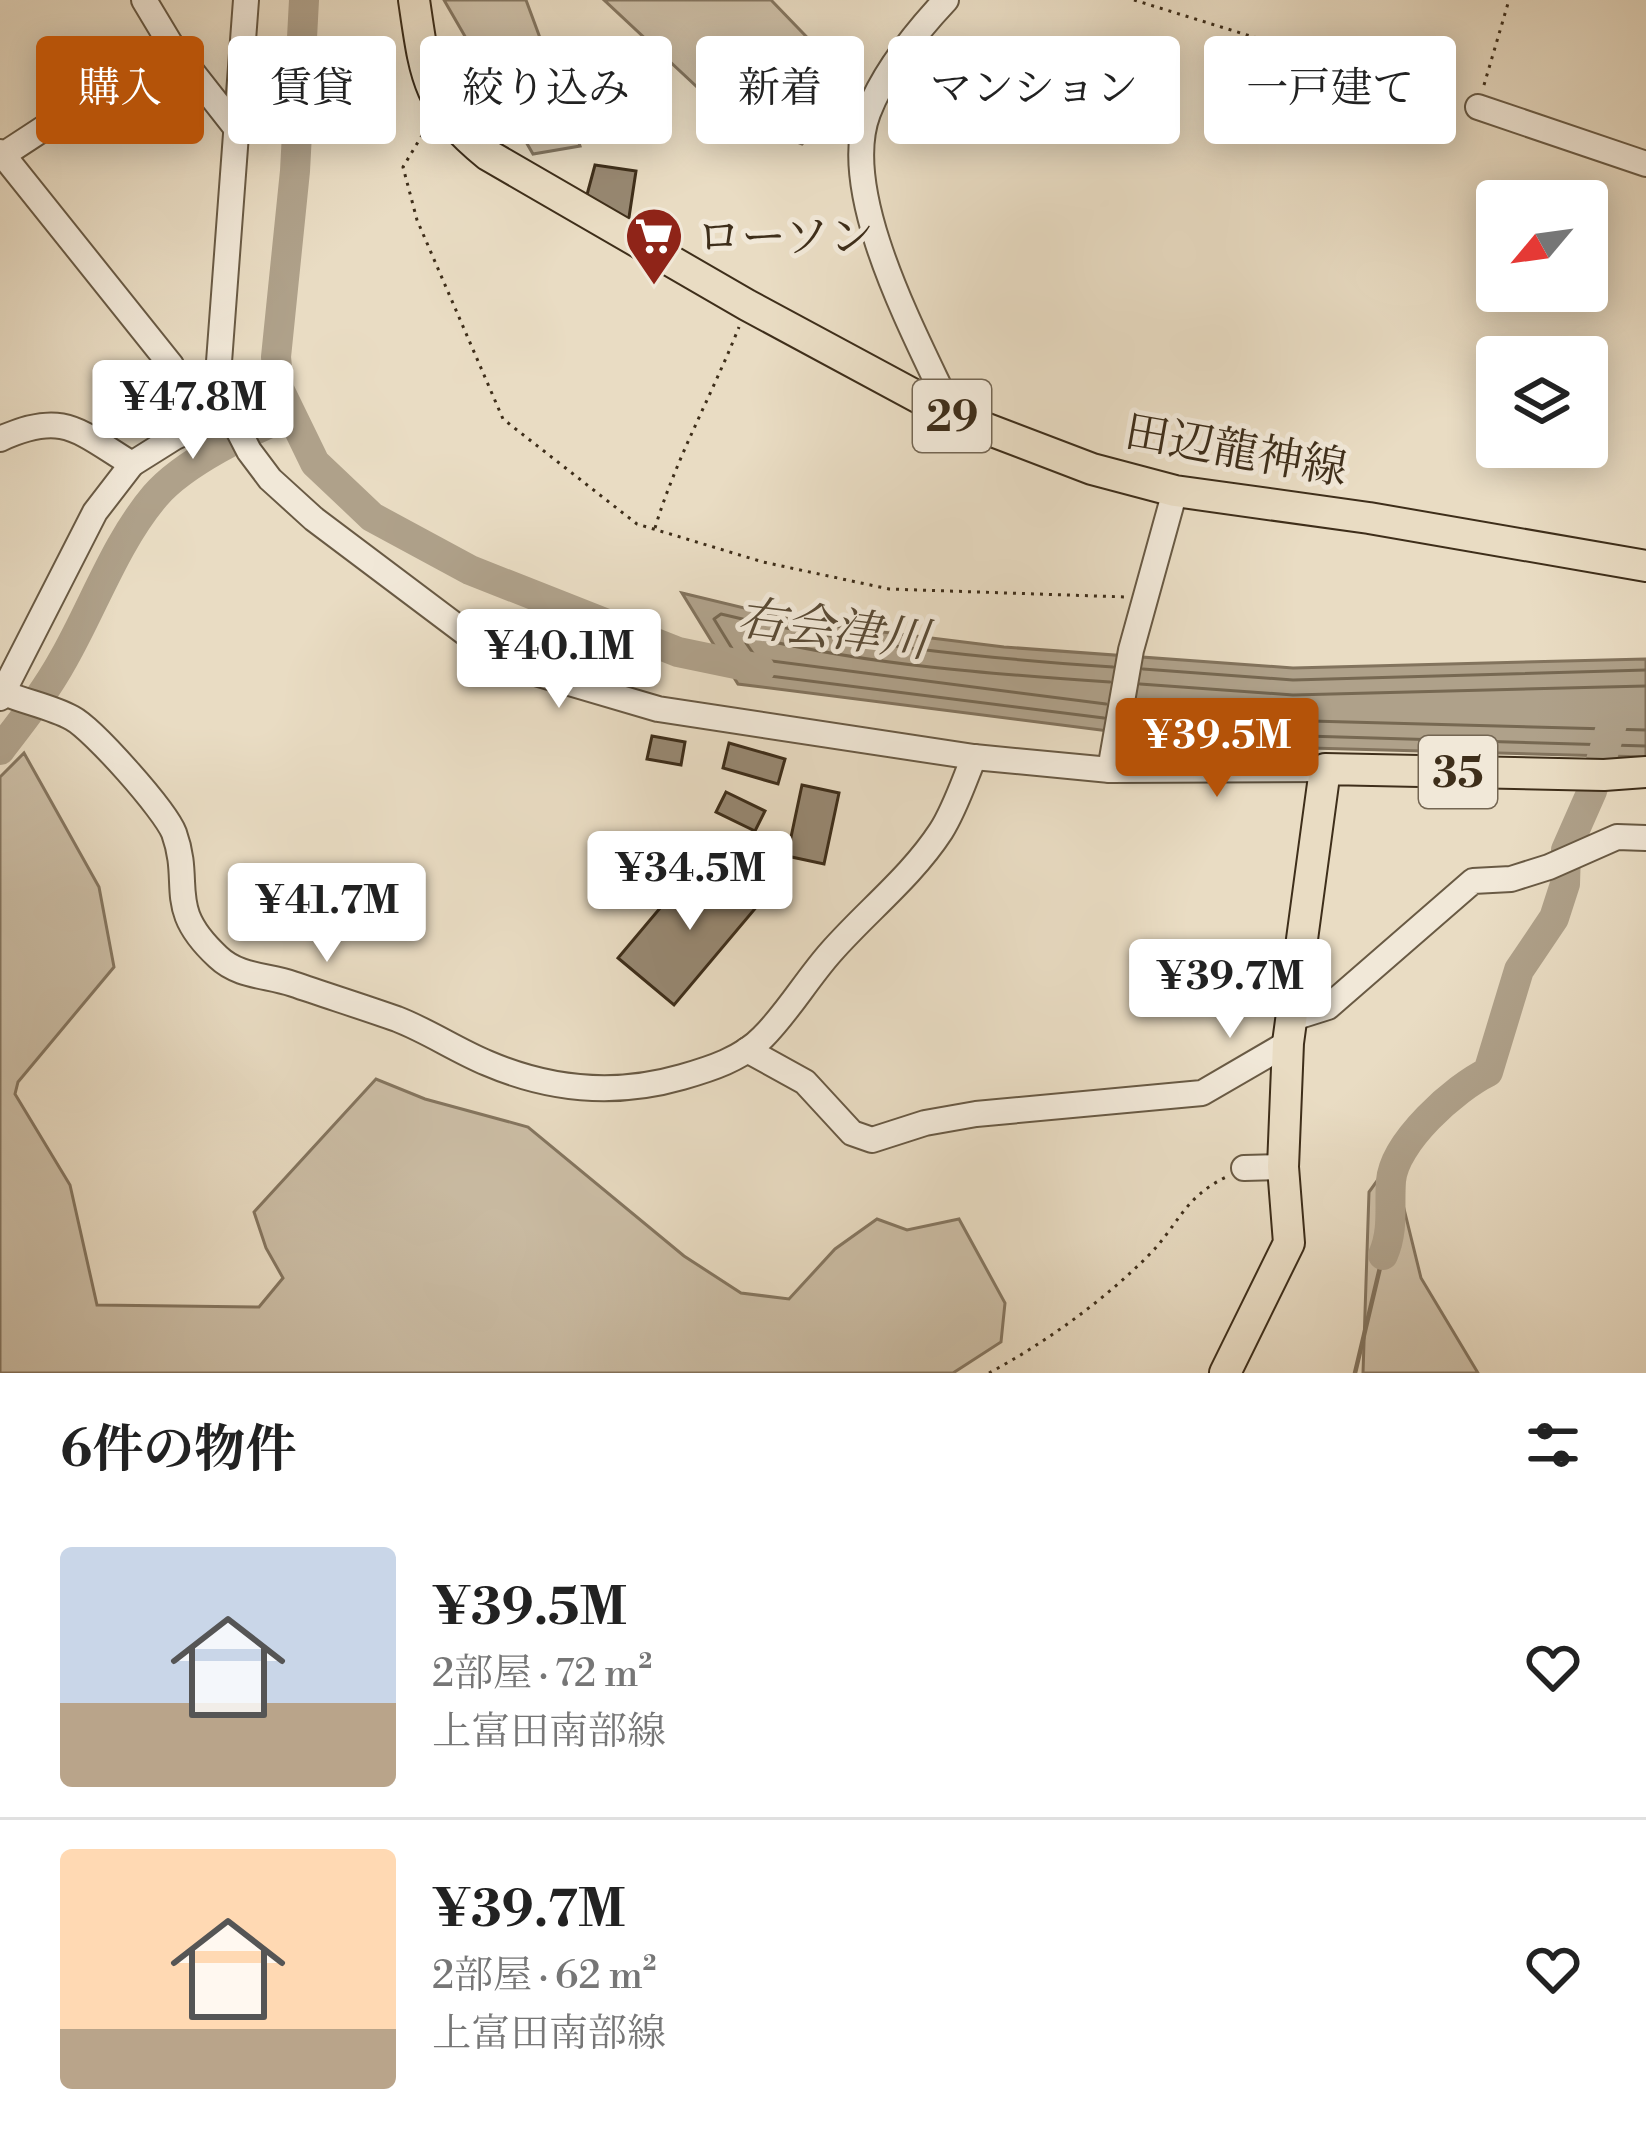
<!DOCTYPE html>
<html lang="ja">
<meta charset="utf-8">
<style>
body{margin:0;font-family:"Libre Bodoni","Noto Serif JP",serif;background:#f2f2f2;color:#222;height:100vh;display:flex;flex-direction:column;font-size:45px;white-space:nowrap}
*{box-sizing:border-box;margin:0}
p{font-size:39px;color:#767676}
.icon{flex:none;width:66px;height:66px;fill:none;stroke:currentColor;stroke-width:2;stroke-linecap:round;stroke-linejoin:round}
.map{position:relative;height:1373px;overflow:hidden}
.side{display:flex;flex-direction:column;background:#fff;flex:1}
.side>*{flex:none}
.guide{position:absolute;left:36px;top:36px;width:1575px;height:108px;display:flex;gap:24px}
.needle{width:78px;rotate:241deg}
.tools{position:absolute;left:1476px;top:180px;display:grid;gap:24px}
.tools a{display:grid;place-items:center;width:132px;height:132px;border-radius:12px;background:#fff;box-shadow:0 6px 30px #0003;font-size:60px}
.price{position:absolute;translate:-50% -102px;padding:0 27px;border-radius:12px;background:#fff;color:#222;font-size:39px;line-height:78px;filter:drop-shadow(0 3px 6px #0008)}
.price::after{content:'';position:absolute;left:50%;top:72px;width:36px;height:27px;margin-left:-18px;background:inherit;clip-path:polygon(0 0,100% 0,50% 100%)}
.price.on{background:#b45309;color:#fff}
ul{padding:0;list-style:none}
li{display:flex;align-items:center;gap:36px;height:300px;padding:0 60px}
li+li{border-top:3px solid #e0e0e0}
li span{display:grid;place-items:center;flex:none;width:336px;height:240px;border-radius:12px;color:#555}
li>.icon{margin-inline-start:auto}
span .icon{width:144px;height:144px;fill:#fffc;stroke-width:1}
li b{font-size:51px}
h2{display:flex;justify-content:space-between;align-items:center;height:144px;padding:0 60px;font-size:51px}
.pill{padding:0 42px;border-radius:12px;background:#fff;box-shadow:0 6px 30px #0003;font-size:42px;line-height:108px}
.pill.on{background:#b45309;color:#fff}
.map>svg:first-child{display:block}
</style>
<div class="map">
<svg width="1646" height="1373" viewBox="0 0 1646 1373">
<rect width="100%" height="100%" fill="#e9dcc3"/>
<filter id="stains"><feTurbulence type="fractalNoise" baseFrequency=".00167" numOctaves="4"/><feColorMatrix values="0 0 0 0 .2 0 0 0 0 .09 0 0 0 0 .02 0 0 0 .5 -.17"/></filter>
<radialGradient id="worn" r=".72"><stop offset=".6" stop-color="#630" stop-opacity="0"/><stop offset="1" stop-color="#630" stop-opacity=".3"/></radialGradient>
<g fill="#ccbea6" stroke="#857660" stroke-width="3">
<path d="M444 0H526L580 146 533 154Z"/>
<path d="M604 0H771L855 87 802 144 727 115Z"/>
<path d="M24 753 99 887 114 967 18 1082 15 1094 70 1185 97 1305 259 1307 283 1278 266 1248 254 1212 376 1079 425 1099 528 1127 684 1256 741 1293 789 1299 835 1249 877 1219 907 1230 959 1219 1005 1303 1001 1342 953 1373H0V777Z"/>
<path d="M1392 1160 1421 1278 1478 1373H1363L1369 1192Z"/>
</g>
<path fill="#afa18a" stroke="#82735d" stroke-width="3" d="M682 593 802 622 1004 647 1293 668 1646 659V757L1272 747 1156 737 738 684Z"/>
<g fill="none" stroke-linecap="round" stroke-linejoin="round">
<g stroke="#766852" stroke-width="3">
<path d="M1143 669 1293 680 1646 670"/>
<path d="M1140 684 1293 695 1646 686"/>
<path d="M1106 704 757 659 746 643 752 637C869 665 991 674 1110 682"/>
<path d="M1136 707 1273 720 1646 730"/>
<path d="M1104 718 747 673 714 619 721 614C849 645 981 658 1113 667"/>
<path d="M1134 722 1272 735 1646 746"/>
</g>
<path stroke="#82735d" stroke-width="4.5" d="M1355 1373 1383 1255"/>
<g stroke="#afa18a" stroke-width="30">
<path d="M304 0 295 171 276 357 279 389 315 463 372 517 470 570 678 652 760 669"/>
<path d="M0 750C23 720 46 691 64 658 94 605 116 542 155 496 183 463 250 430 290 415"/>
<path d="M1383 1255C1394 1230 1389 1207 1391 1181 1394 1142 1455 1088 1488 1072L1519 970 1554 918 1565 884 1566 850 1592 791 1614 717"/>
</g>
</g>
<g fill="#978872" stroke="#3e2e1a" stroke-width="3">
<path d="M595 165 636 171 628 224 585 202Z"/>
<path d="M652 736 685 742 681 765 647 759Z"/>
<path d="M729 743 785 759 778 784 723 768Z"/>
<path d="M802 785 839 793 824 864 787 856Z"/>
<path d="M726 792 765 811 755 831 716 812Z"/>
<path d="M726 866 764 898 674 1005 618 958 687 876 705 891Z"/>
</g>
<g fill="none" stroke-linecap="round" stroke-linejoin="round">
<defs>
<g id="minor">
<path d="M144 0 171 45 237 129"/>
<path d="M246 0 219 362 229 412 249 451 270 479 314 519 508 665 658 709 974 757 1110 770 1325 769"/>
<path d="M946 0C916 32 884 71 868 113 837 195 919 341 953 416"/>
<path d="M1478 107 1646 164"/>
<path d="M0 152 3 155 171 45"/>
<path d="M3 155 171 365 199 425"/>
<path d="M0 439C63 410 78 431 132 464"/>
<path d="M4 693C25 702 52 707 72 718 93 729 165 810 174 833 193 886 164 907 218 957 239 977 267 975 293 984 328 996 363 1007 397 1019 428 1031 456 1050 487 1063 550 1090 616 1096 682 1077 710 1069 742 1059 763 1037 788 1012 807 979 831 952 867 911 911 877 941 831 955 809 964 781 974 757"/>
<path d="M0 698 95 512 132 464 175 437 229 412"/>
<path d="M1110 770 1131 650 1175 491"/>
<path d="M1290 1019 1328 1007 1473 881 1511 879 1549 867 1617 837 1646 838"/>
<path d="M747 1050 805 1082 852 1133 872 1140 925 1123 976 1114 1202 1093 1288 1043"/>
<path d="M1244 1168 1283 1167"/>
</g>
<g id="major">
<path d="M414 0C425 74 426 105 488 155L747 305 953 416 1092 469 1175 491 1369 518 1646 566"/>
<path d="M1225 1373 1289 1243 1283 1167 1288 1043 1325 769 1604 775 1646 772"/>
</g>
</defs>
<use href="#minor" stroke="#695a44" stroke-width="28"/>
<use href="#major" stroke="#3e2e1a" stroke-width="34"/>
<g stroke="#3e2e1a" stroke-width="3" stroke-dasharray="3 6" stroke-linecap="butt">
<path d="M1134 0 1457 100"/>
<path d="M1484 85 1509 0"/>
<path d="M427 127 403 167 417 220 503 419 637 524 763 562 889 589 1126 597"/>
<path d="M655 528C676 458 712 395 739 327"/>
<path d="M989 1373C1045 1343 1103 1301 1148 1256 1178 1226 1183 1198 1226 1177"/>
</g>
<use href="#minor" stroke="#f1e8d8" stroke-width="24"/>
<use href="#major" stroke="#e9dcc3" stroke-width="30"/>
</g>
<defs>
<symbol id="supermarket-pin" viewBox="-11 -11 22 30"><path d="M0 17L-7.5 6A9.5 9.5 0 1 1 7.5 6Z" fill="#8f2418" stroke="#f1e8d8"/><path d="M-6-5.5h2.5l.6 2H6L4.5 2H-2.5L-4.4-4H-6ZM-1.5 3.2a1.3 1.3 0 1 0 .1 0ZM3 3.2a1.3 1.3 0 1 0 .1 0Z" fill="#fff"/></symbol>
</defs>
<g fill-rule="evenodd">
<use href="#supermarket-pin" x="621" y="203" width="66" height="90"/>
</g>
<g text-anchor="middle" stroke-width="10" stroke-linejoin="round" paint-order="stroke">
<g fill="#f1e8d8" stroke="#746653" stroke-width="3">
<rect x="913" y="380" width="78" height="72" rx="9"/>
<rect x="1419" y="736" width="78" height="72" rx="9"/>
</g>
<g font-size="42" font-weight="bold" fill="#3e2e1a">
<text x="952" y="431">29</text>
<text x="1458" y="787">35</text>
</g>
<g font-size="45" fill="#3e2e1a" stroke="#f1e8d8" text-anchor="start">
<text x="696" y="252">ローソン</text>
</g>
<g font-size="45" fill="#3e2e1a" stroke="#f1e8d8">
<text transform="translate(1236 449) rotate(10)" y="16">田辺龍神線</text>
</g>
<g font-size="48" font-style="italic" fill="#5a4b36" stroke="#f1e8d8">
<text transform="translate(833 628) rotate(7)" y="17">右会津川</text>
</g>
</g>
<rect width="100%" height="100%" filter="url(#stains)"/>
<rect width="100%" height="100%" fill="url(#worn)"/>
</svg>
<div class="tools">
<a><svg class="needle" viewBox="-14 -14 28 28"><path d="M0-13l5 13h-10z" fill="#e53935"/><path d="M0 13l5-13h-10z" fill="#767676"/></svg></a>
<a><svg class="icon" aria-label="layers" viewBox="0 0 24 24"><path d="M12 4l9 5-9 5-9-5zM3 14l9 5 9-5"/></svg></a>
</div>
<b class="price" style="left:193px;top:462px">¥47.8M</b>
<b class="price" style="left:559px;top:711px">¥40.1M</b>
<b class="price on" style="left:1217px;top:800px">¥39.5M</b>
<b class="price" style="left:690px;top:933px">¥34.5M</b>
<b class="price" style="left:327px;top:965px">¥41.7M</b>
<b class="price" style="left:1230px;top:1041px">¥39.7M</b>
<div class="guide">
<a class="pill on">購入</a>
<a class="pill">賃貸</a>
<a class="pill">絞り込み</a>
<a class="pill">新着</a>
<a class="pill">マンション</a>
<a class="pill">一戸建て</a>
</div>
</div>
<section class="side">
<h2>6件の物件<svg class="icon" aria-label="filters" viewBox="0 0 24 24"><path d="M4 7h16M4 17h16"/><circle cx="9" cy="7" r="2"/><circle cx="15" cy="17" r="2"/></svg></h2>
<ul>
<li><span style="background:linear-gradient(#c9d6e8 65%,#b9a48a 0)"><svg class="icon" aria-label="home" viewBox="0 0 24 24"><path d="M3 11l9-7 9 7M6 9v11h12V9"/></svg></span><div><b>¥39.5M</b><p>2部屋 · 72 m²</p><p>上富田南部線</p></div><svg class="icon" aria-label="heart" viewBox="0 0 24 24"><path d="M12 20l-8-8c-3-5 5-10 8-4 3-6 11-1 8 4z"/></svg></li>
<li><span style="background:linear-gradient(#ffd9b3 75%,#b9a48a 0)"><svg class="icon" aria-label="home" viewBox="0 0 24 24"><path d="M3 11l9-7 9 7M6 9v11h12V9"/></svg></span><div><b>¥39.7M</b><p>2部屋 · 62 m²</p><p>上富田南部線</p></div><svg class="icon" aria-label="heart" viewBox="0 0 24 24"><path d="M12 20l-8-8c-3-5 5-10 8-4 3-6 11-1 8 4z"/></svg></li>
</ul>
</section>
